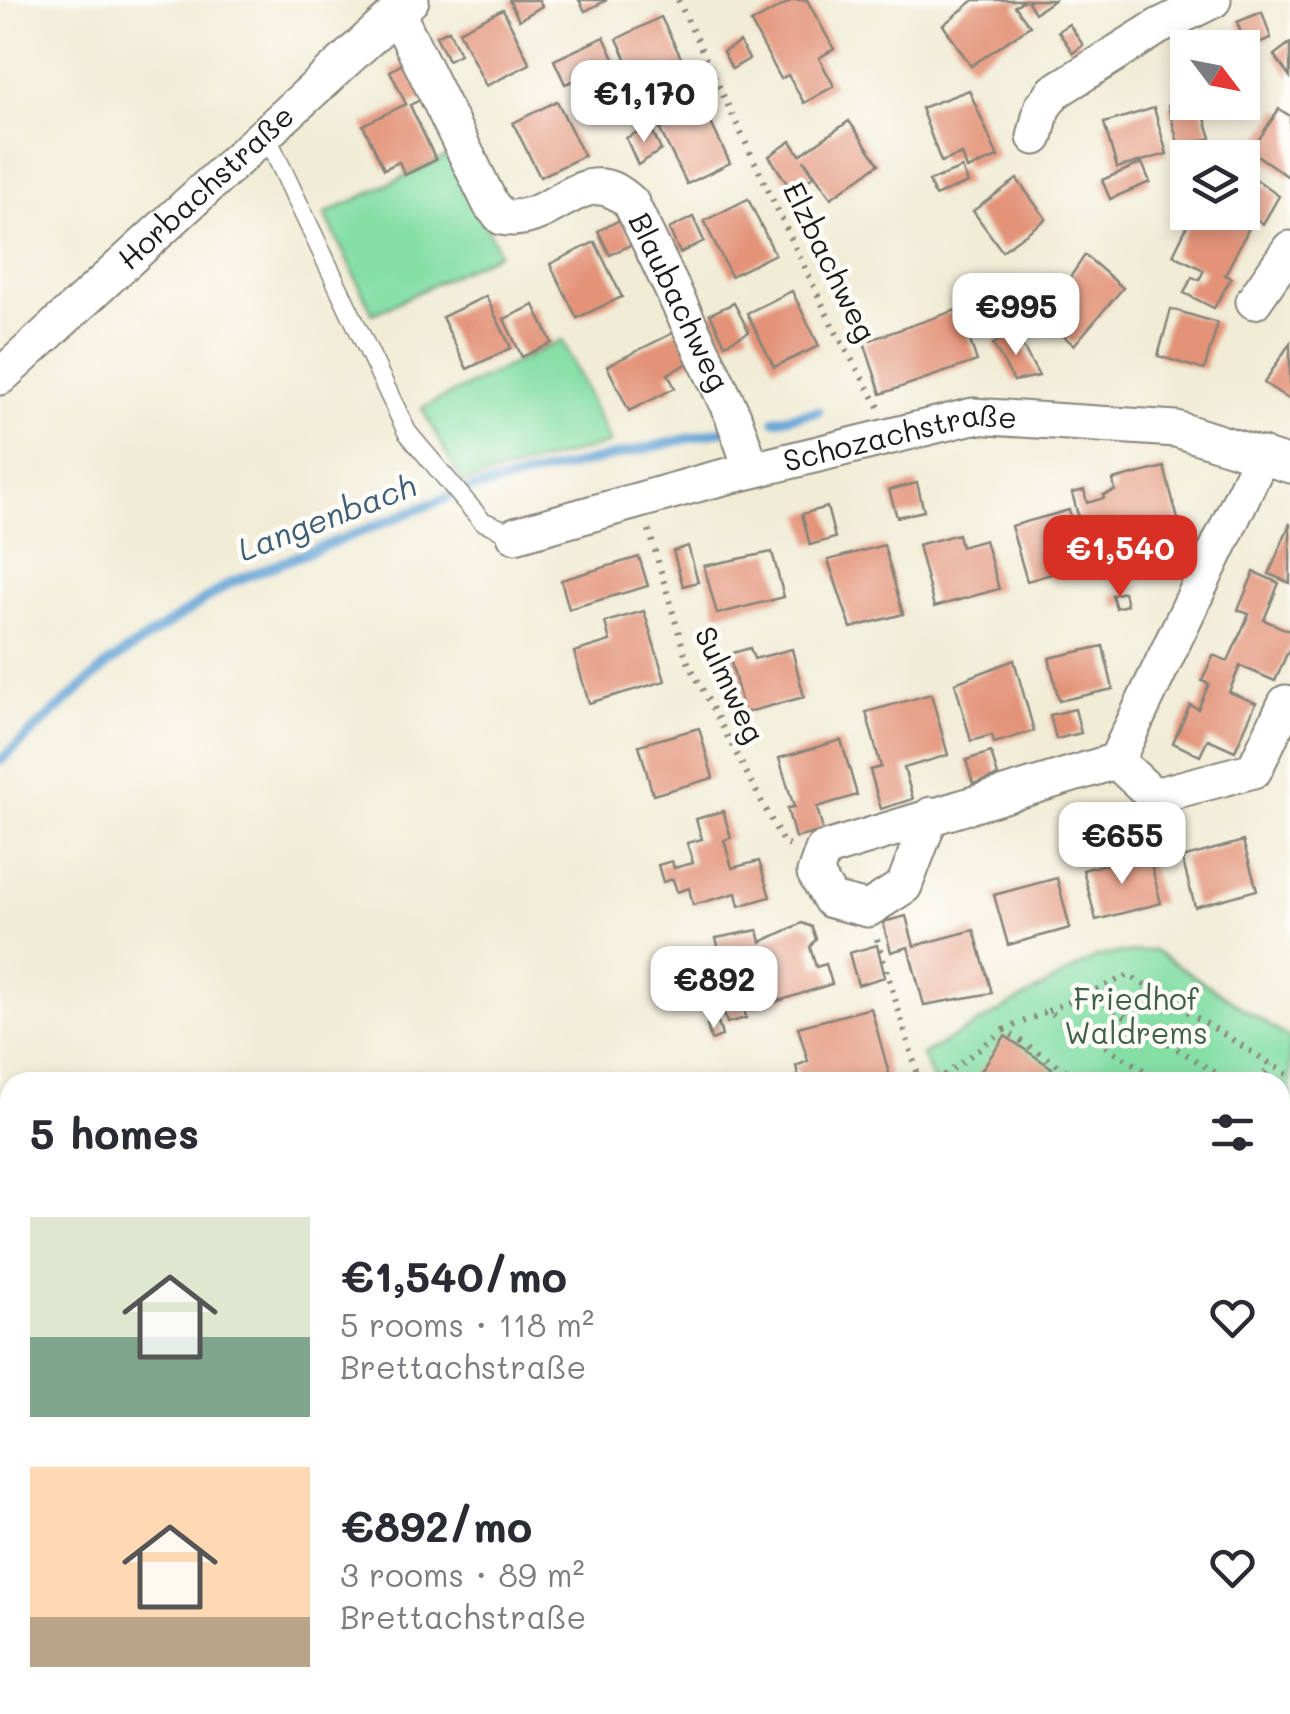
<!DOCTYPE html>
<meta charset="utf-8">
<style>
body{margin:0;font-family:Mali,sans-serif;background:#f7f7f7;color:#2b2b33;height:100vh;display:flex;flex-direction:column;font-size:38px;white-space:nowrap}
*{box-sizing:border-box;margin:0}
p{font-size:32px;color:#7c7c81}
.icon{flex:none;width:55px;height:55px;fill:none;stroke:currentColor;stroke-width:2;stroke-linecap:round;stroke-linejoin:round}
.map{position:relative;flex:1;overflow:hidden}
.panel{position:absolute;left:0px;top:1072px;width:1290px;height:642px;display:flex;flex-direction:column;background:#fff;border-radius:30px 30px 0 0;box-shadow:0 5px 15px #0003}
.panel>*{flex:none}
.needle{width:65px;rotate:122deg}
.fabs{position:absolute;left:1170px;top:30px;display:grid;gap:20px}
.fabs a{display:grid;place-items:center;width:90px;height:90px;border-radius:0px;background:#fff;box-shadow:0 5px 15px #0003;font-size:50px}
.price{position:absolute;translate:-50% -85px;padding:0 22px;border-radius:20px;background:#fff;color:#222;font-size:32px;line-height:65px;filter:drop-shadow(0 2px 5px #0008)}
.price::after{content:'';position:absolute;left:50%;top:60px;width:30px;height:22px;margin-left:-15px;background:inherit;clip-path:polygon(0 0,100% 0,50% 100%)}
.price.selected{background:#d93025;color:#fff}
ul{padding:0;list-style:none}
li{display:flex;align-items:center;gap:30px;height:250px;padding:0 30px}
li span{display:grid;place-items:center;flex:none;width:280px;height:200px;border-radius:0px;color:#555}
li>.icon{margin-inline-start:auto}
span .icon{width:120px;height:120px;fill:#fffc;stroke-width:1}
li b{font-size:42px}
h2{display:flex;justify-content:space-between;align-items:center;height:120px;padding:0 30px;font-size:42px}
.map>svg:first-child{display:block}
</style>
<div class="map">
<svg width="1290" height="1714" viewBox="0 0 1290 1714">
<rect width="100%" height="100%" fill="#fdfcf7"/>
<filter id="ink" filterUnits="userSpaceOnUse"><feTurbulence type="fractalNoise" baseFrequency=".01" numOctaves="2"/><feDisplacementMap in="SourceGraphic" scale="20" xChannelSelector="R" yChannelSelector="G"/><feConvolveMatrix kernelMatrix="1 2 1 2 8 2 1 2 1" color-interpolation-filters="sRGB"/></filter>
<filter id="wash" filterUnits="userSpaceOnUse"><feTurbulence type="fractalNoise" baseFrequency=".0048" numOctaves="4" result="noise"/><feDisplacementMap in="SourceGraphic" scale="40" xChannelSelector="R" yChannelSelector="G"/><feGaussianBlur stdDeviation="2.25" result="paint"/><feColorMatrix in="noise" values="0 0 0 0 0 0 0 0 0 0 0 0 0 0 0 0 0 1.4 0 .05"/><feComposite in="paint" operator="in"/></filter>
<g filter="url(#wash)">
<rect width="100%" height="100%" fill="#f1ecd6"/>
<path fill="#d2bfbf" d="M779 1705H1257L1254 1714H792Z"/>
<g fill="#85dfa5" stroke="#507e60" stroke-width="2.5">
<path d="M452 154 499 253 373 314 325 214Z"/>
<path d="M562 340 610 443 462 483 422 408Z"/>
<path d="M1154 950 1290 1039V1339L1280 1332V1082H934L922 1055 1098 956Z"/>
<path d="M1290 1366V1572L1280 1608V1508L1286 1496 1280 1493V1394Z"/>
<path d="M779 1705H871L885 1714H792Z"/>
</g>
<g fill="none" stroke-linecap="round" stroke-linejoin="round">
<g stroke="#60a1d4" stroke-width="10">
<path d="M775 420 818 411"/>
<path d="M0 761 108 664 230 583 464 491 724 430"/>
</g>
</g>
<g id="blocks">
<g fill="#e39378">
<path d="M509 0H539L542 6 519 20Z"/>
<path d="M579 0H607L585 11Z"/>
<path d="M793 0H807L834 49 819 58 834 86 804 103 788 75 781 79 751 23Z"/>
<path d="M974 0H1024L1015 6 1030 26 971 66 943 25Z"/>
<path d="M1027 0H1054L1035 13Z"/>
<path d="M503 9 530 64 486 86 459 31Z"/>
<path d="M1262 12 1271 38 1247 47 1258 88 1242 92V48L1205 46 1242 36 1237 22Z"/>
<path d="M661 17 688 72 643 94 617 39Z"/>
<path d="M1069 24 1083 45 1073 53 1058 31Z"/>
<path d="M449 30 460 54 448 60 436 36Z"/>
<path d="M604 37 617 65 565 84 554 60Z"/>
<path d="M740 42 749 59 732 69 723 52Z"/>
<path d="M1290 43V77L1274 55Z"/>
<path d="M406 62 424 98 410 105 436 160 405 175 399 162 384 169 363 125 406 104 390 71Z"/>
<path d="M969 90 998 157 967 169 962 154 941 162 921 108Z"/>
<path d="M1188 100 1200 102 1211 138 1179 147 1168 106Z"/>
<path d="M557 101 584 156 540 177 513 123Z"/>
<path d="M704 108 730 163 687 184 660 130Z"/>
<path d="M1154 108 1167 154 1117 168 1104 123Z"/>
<path d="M1279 109 1290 116V178L1251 151Z"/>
<path d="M849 121 879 164 831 198 804 160 814 176 792 191 769 156 791 141 800 155Z"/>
<path d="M650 126 661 150 638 165 626 138Z"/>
<path d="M1142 163 1150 182 1110 199 1102 180Z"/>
<path d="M962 168 968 183 935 196 929 181Z"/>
<path d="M1017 179 1046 219 1002 251 973 211Z"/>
<path d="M1257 180 1279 196 1263 224 1242 208V199Z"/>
<path d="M748 199 775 254 731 276 704 221Z"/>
<path d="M1194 212H1234L1252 222 1225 275 1231 278 1214 308 1184 293 1192 277 1199 280 1204 270 1173 255Z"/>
<path d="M693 217 704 241 680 253 669 229Z"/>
<path d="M622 219 634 243 610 255 598 231Z"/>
<path d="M595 242 622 297 577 318 550 264Z"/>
<path d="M1085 255 1123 288 1074 345 1042 319Z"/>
<path d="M792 291 819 346 774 367 747 313Z"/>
<path d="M486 296 511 348 467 369 442 317Z"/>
<path d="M734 303 749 332 725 344 710 314Z"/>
<path d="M534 305 552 343 522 357 504 319Z"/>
<path d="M959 309 977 361 881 394 864 342Z"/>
<path d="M1171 309 1218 323 1204 370 1158 356Z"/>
<path d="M679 330 694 360 668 374 675 388 629 411 607 366Z"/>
<path d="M1015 332 1039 376 1014 381 993 344Z"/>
<path d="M1290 343V400L1264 383Z"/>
<path d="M1164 467 1186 549 1105 571 1094 527 1082 530 1072 493 1084 490 1087 503 1104 498 1103 495 1115 491 1113 480Z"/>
<path d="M917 483 924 511 897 517 889 490Z"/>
<path d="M827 507 835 538 810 545 802 514Z"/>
<path d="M1069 510 1084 565 1027 581 1011 526Z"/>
<path d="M1290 523V583L1269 574Z"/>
<path d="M958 534 961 547 985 540 999 589 934 607 918 545Z"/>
<path d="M884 545 903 614 851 628 828 560Z"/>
<path d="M688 546 698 582 683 586 673 551Z"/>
<path d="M772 552 784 597 717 614 704 566Z"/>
<path d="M639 557 648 586 569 609 561 580Z"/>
<path d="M1254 572 1279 583 1264 620 1290 631V647L1275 681 1240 666 1229 692 1256 703 1235 751 1208 739 1200 756 1173 743 1190 705 1198 709 1209 684 1202 681 1213 655 1228 661 1249 614 1238 610Z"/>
<path d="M1124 592 1127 605 1116 608 1112 595Z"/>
<path d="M644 611 665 681 589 703 574 652 610 641 605 622Z"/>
<path d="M1103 646 1113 689 1059 701 1049 658Z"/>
<path d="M750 648 754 659 792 649 804 697 744 713 729 654Z"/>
<path d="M1014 660 1034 731 994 743 992 735 971 741 955 683Z"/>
<path d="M931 694 948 755 904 768 913 799 881 809 870 770 881 767 866 712Z"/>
<path d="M1075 709 1081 733 1056 739 1050 715Z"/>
<path d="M699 728 713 778 653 795 639 745Z"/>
<path d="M841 740 857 795 817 807 823 831 795 838 787 808 794 807 779 758Z"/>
<path d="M991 752 998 776 973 784 966 760Z"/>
<path d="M723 811 731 838 724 840 732 868 759 861 770 897 739 906 736 893 693 905 689 888 677 892 673 879 663 882 658 865 672 861 674 868 693 863 687 843 702 839 696 819Z"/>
<path d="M1243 841 1257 890 1195 907 1182 858Z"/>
<path d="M1148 853 1161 903 1096 920 1083 870Z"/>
<path d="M1057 878 1070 928 1008 945 994 895Z"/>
<path d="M906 916 914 946 974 930 992 993 924 1005 908 947 891 952 883 922Z"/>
<path d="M802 923 812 927 816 939 810 947 816 967 826 964 832 984 750 1010 744 989 734 983 731 973 736 964 732 949 720 953 716 938 758 930 761 942Z"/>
<path d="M877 945 885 977 858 985 849 953Z"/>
<path d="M743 1004 746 1018 727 1023 723 1009Z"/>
<path d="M871 1008 890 1077 870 1082H800L796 1066 808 1061 798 1027Z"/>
<path d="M718 1022 722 1036 711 1040 707 1025Z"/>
<path d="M1005 1036 1052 1068 1041 1082H973Z"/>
<path d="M1008 1705H1140L1137 1714H1006Z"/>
</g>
</g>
</g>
<g filter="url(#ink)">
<use href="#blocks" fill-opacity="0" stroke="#868479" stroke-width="2.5"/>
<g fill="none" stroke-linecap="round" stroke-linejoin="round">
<defs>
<g id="lane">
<path d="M266 135 407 432 482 521 515 535"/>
<path d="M1280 1360 1284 1354 1290 1357"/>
<path d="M895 1707 896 1705"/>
<path d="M1194 1714 1196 1705"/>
</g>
<g id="street">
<path id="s1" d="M397 13 491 205 502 217C555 227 583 156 631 203L733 416 752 470"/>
<path d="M1035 137 1042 108 1054 92 1158 27 1213 0"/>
<path d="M1254 301 1290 249"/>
<path id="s2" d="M0 377 411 0"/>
<path id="s3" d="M515 535 708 481 973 416 1176 429 1290 465"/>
<path d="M1116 761 1154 796 1254 770 1286 703 1290 705"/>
<path d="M931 815 904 886 868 909 831 900 815 873 823 850 1116 761 1262 455"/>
</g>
<path id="secondary" d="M1289 1714 1290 1710"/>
</defs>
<use href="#lane" stroke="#868479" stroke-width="21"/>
<use href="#street" stroke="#868479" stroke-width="39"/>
<use href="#secondary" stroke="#868479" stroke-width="54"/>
<g stroke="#868479" stroke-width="6" stroke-dasharray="2.5 8" stroke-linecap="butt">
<path d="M678 0 833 327 879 407"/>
<path d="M649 530 686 658 784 844 793 846"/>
<path d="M877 939 920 1082"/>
<path d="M1088 993 1230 1082"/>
<path d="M1048 1011 1129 975 1290 1076"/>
<path d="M1004 1030 1048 1011 1163 1082"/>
<path d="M936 1082 1004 1030 1084 1082"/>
<path d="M1053 1082 1063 1068"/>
<path d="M1259 1082 1271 1064"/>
<path d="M1280 1115 1290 1121"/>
<path d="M1280 1155 1290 1162"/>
<path d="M1280 1253 1290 1259"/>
</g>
<use href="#lane" stroke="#fff" stroke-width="18"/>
<use href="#street" stroke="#fff" stroke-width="35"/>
<use href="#secondary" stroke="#fff" stroke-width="50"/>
</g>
</g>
<g text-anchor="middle" stroke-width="9" stroke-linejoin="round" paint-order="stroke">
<g font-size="30" fill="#1c1c1c" stroke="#fdfcf7">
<text dy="10" stroke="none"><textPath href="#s2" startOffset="280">Horbachstraße</textPath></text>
<text transform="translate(829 262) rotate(64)" y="10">Elzbachweg</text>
<text dy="10" stroke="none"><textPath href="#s1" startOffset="480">Blaubachweg</textPath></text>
<text dy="10" stroke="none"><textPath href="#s3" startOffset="398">Schozachstraße</textPath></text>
<text transform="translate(729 685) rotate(65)" y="10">Sulmweg</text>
</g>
<g font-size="30" fill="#41604c" stroke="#fdfcf7">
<text x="1136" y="1010">Friedhof<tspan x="1136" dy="34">Waldrems</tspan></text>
</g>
<g font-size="32" font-style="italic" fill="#3e5e78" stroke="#fdfcf7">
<text transform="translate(327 518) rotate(-21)" y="11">Langenbach</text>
</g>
</g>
</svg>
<div class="fabs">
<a><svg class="needle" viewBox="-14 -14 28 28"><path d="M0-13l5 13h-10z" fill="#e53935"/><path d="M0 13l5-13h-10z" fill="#7c7c81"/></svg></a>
<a><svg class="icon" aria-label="layers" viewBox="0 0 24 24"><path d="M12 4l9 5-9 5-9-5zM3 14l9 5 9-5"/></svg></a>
</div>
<b class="price" style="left:644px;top:145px">€1,170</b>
<b class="price" style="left:1016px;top:358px">€995</b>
<b class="price selected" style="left:1120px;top:600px">€1,540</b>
<b class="price" style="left:1122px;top:887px">€655</b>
<b class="price" style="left:714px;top:1031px">€892</b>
<section class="panel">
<h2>5 homes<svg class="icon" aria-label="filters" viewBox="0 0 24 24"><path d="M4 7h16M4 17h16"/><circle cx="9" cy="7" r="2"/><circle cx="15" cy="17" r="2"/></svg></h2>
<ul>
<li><span style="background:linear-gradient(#dfe7d0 60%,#7fa58c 0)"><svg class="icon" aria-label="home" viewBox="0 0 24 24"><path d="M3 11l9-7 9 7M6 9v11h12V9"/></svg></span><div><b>€1,540/mo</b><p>5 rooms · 118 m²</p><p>Brettachstraße</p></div><svg class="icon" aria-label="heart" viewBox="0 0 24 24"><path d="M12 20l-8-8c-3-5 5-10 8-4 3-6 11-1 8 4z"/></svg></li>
<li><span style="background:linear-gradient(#ffd9b3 75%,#b9a48a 0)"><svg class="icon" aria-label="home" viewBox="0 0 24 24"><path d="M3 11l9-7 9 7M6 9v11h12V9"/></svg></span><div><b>€892/mo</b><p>3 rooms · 89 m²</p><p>Brettachstraße</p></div><svg class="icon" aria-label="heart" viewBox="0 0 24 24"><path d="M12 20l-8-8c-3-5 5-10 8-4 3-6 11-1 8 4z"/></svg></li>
</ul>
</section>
</div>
